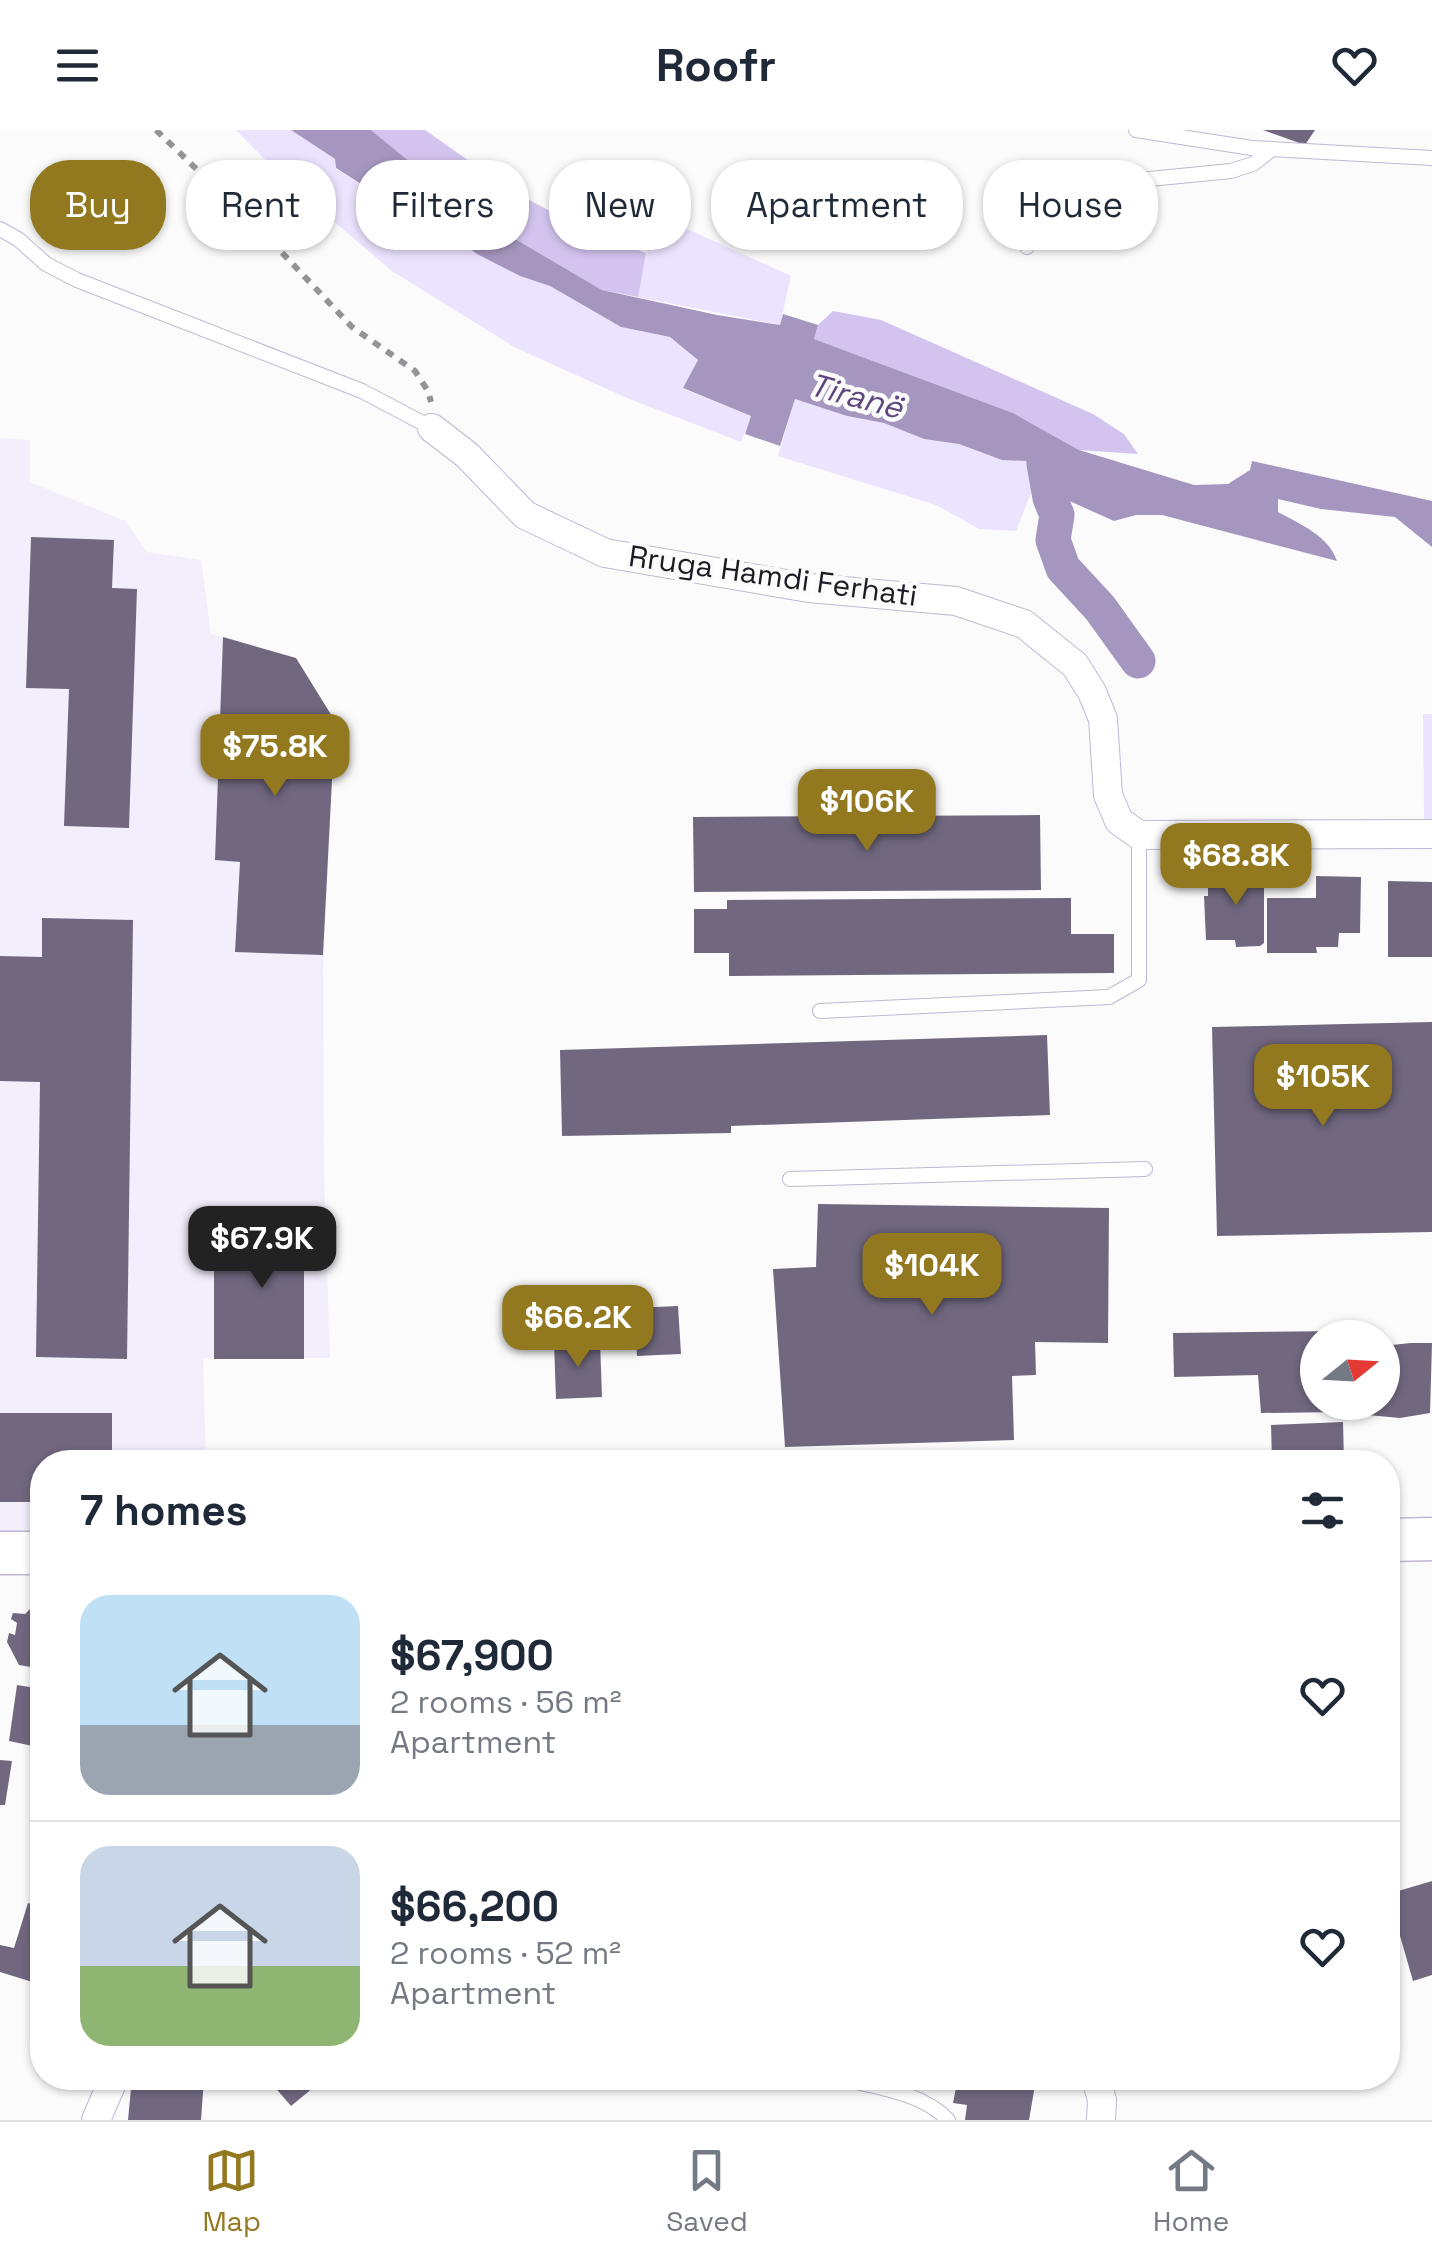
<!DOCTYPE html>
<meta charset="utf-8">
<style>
body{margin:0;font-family:"Space Grotesk",sans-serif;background:#f2f2f3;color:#1f2937;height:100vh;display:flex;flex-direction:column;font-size:38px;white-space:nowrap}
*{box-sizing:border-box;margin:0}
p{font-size:32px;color:#747a83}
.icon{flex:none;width:55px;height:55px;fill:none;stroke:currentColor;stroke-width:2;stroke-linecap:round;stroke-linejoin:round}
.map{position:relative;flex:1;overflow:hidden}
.drawer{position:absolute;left:30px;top:1320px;width:1370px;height:640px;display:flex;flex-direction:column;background:#fff;border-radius:40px;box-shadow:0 2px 8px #0004}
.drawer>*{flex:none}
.top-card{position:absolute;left:30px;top:30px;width:1372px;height:90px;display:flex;gap:20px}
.needle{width:65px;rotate:72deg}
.fabs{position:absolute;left:1300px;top:1190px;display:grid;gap:20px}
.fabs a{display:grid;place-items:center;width:100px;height:100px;border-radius:50%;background:#fff;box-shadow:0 2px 8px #0004;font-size:50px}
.price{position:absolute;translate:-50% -85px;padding:0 22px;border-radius:20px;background:#92781e;color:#fff;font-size:32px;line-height:65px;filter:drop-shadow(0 2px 5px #0008)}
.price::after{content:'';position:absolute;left:50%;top:60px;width:30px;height:22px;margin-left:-15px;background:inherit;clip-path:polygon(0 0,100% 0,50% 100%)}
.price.selected{background:#222;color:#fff}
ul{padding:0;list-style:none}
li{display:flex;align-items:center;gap:30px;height:250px;padding:0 50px}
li+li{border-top:2px solid #e0e1e3}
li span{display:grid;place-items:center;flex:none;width:280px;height:200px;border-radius:30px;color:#555}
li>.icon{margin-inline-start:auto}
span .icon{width:120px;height:120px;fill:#fffc;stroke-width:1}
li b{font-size:42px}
h2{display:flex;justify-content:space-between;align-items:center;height:120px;padding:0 50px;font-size:42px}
.chip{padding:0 35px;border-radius:40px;background:#fff;box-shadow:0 2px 8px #0004;font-size:35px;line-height:90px}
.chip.selected{background:#92781e;color:#fff}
header{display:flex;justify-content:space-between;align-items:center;height:130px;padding:0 50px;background:#fff;font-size:45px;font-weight:600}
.menu{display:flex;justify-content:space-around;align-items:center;height:140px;border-top:2px solid #e0e1e3;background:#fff;font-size:28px;color:#747a83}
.menu a{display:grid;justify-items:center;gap:5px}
.menu .selected{color:#92781e}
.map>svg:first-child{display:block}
</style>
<header><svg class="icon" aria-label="menu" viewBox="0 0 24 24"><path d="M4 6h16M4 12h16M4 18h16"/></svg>Roofr<svg class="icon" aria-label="heart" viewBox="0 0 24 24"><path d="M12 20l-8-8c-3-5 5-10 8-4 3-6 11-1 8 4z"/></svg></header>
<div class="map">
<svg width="1432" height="1990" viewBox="0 0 1432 1990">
<rect width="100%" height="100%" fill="#fbfbfb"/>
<path fill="#f3eefc" d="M0 308 30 310V352L125 391 147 422 201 430 211 504 296 528 335 591 323 838 324 1042 330 1228H203L206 1332H42V1403L0 1404Z"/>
<g fill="#ece3fe">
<path d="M236 0H291L335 29 336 39 420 92 452 105 477 124 520 146 550 156 621 197 670 207 698 230 683 259 751 286 741 312 627 268 516 218 392 141 286 51Z"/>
<path d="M656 89 685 98 791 146 780 195 638 167 640 146Z"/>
<path d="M795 269 847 286 884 293 924 309 959 314 1002 330 1026 331 1039 343 1016 401 979 399 936 375 778 326Z"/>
<path d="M1423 584H1432V689L1424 690Z"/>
</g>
<g fill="#d3c4ef">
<path d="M371 0H425L509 59 587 101 646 123 638 167 602 160 476 86Z"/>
<path d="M833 181 881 190 1093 284 1124 304 1138 324 1079 320 1013 283 814 209 818 195Z"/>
</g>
<path fill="#a596bf" d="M291 0H371L476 86 602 160 717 185 780 195 783 184 818 195 814 209 1013 283 1079 320 1194 355 1228 354 1250 340 1252 331 1432 371V417L1395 387 1321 379 1278 369V382C1300 394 1329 406 1337 431L1162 385H1136L1114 391 1036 356 1039 343 1026 331 1002 330 959 314 924 309 884 293 847 286 795 269 780 316 745 304 751 286 683 258 698 230 670 207 621 197 550 156 520 146 477 124 452 106 420 92 336 38 335 29Z"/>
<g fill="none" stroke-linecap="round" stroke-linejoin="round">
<path stroke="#a596bf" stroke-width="35" d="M1044 334 1050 368 1057 385 1053 410 1063 438 1100 478 1138 531"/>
</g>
<g fill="#716880">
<path d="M1263 0H1315L1305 15Z"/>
<path d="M31 407 114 410 112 458 137 459 129 698 64 696 69 559 26 558Z"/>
<path d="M223 507 296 528 335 591 323 825 235 822 240 732 215 730Z"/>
<path d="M1040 685 1041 760 694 762 693 687Z"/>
<path d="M1248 739H1264V813L1260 816 1236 817 1235 810H1206L1204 766H1208V753H1212V747H1224L1230 742 1237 741 1244 746Z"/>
<path d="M1316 746 1361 747 1360 803H1339L1338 817H1316L1317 823H1267V768H1316Z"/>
<path d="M1388 751 1432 752V827H1388Z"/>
<path d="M1071 768V804H1114V843L729 846V823H694V779H727V770Z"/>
<path d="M42 788 133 790 127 1229 36 1227 40 952 0 951V826L42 827Z"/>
<path d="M1432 892V1102L1217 1106 1212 897Z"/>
<path d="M1047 905 1050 985 731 996V1003L562 1006 560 920Z"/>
<path d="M818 1074 1109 1078 1108 1213 1035 1212 1036 1245 1012 1246 1014 1310 785 1317 773 1139 816 1137Z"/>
<path d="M246 1082H304V1229H214V1120L246 1121Z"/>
<path d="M678 1176 681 1224 637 1226 634 1178Z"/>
<path d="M1340 1201V1208H1318V1272H1347V1279L1341 1282 1261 1283 1258 1245 1174 1247 1173 1203Z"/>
<path d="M600 1211 602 1267 556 1269 554 1212Z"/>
<path d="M1411 1213H1432L1430 1283 1400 1288 1368 1285 1360 1278H1355V1272H1382V1216Z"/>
<path d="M0 1283H112V1332H42V1372H0Z"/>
<path d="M1343 1292 1344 1332H1272L1271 1295Z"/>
<path d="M1195 1328 1237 1329 1236 1332H1195Z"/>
<path d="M30 1479 42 1481V1539L19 1535 7 1512 9 1503 15 1505 17 1493 11 1489 13 1483 25 1484Z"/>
<path d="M17 1555 42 1559V1618L9 1611Z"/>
<path d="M0 1630 12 1631 5 1675H0Z"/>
<path d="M1432 1751V1845L1413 1851 1388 1764Z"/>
<path d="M28 1773 42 1778V1855L0 1842V1815L14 1818Z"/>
<path d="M132 1948H204L201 1990H128Z"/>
<path d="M267 1948H325L291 1976Z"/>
<path d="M958 1948H987L1030 1955 1034 1961 1029 1990H965L967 1975 953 1973Z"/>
</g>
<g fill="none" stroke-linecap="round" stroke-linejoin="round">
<defs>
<g id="service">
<path d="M1136 0 1252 18 1432 28"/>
<path d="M0 99 18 109 46 134 77 150 362 261 432 298"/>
<path d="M1027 117C1040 89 1047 67 1078 56L1231 41 1253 34 1272 19"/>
<path d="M820 881 1109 867 1139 850V705"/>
<path d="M790 1049 1145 1039"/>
<path d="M839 1948C875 1957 922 1962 948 1990"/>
</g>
<g id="minor">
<path d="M432 298 467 325 525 385 605 423 809 458 956 471 1024 494 1075 535 1092 562 1103 589 1108 665 1119 691 1139 705 1432 704"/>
<path d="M1096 1948 1102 1970 1101 1990"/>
<path d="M96 1990 114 1948"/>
</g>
<g id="primary">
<path d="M1388 1410 1432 1409"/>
<path d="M0 1423H42"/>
</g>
</defs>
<use href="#service" stroke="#c1b7d3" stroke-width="16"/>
<use href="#minor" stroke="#c1b7d3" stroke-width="30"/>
<use href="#primary" stroke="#c1b7d3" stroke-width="45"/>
<path stroke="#959398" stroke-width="6" stroke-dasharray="8 8" stroke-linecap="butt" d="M156 0 271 111 352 197 415 241 428 261 431 272"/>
<use href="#service" stroke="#fff" stroke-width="14"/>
<use href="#minor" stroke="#fff" stroke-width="28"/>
<use href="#primary" stroke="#fff" stroke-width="42"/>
</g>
<g text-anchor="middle" stroke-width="9" stroke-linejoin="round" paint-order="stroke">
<g font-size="30" fill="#1e1a24" stroke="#fbfbfb">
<text transform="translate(773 446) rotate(8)" y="10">Rruga Hamdi Ferhati</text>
</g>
<g font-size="32" font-style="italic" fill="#5d477e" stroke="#fbfbfb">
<text transform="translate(856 266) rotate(15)" y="11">Tiranë</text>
</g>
</g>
</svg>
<div class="fabs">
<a><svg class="needle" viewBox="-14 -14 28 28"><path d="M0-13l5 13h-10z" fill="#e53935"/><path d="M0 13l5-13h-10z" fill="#747a83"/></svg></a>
</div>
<b class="price" style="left:275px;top:669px">$75.8K</b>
<b class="price" style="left:867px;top:724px">$106K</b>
<b class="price" style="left:1236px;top:778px">$68.8K</b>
<b class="price" style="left:1323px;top:999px">$105K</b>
<b class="price selected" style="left:262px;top:1161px">$67.9K</b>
<b class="price" style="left:932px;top:1188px">$104K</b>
<b class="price" style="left:578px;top:1240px">$66.2K</b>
<div class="top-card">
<a class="chip selected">Buy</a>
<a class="chip">Rent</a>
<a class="chip">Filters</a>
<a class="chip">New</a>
<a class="chip">Apartment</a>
<a class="chip">House</a>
</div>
<section class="drawer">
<h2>7 homes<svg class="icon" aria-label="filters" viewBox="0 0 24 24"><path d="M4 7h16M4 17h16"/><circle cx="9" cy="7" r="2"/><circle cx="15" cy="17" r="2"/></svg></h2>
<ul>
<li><span style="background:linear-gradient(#bfe0f5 65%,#9aa5b1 0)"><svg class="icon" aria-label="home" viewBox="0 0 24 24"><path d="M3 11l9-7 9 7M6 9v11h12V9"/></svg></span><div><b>$67,900</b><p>2 rooms · 56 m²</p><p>Apartment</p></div><svg class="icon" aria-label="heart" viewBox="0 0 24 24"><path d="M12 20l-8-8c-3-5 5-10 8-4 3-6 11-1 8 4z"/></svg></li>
<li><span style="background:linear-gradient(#c9d6e8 60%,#8fb573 0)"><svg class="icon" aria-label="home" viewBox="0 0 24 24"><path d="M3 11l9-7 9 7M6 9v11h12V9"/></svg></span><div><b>$66,200</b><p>2 rooms · 52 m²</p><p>Apartment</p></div><svg class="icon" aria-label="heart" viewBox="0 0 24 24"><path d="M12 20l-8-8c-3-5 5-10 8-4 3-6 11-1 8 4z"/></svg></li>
</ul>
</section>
</div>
<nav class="menu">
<a class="selected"><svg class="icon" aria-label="map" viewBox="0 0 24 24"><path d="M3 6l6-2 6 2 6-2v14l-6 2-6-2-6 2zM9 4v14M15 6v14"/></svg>Map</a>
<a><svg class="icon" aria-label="saved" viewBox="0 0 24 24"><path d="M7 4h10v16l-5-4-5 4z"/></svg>Saved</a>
<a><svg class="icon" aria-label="home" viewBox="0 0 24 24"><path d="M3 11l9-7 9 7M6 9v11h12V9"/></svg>Home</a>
</nav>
